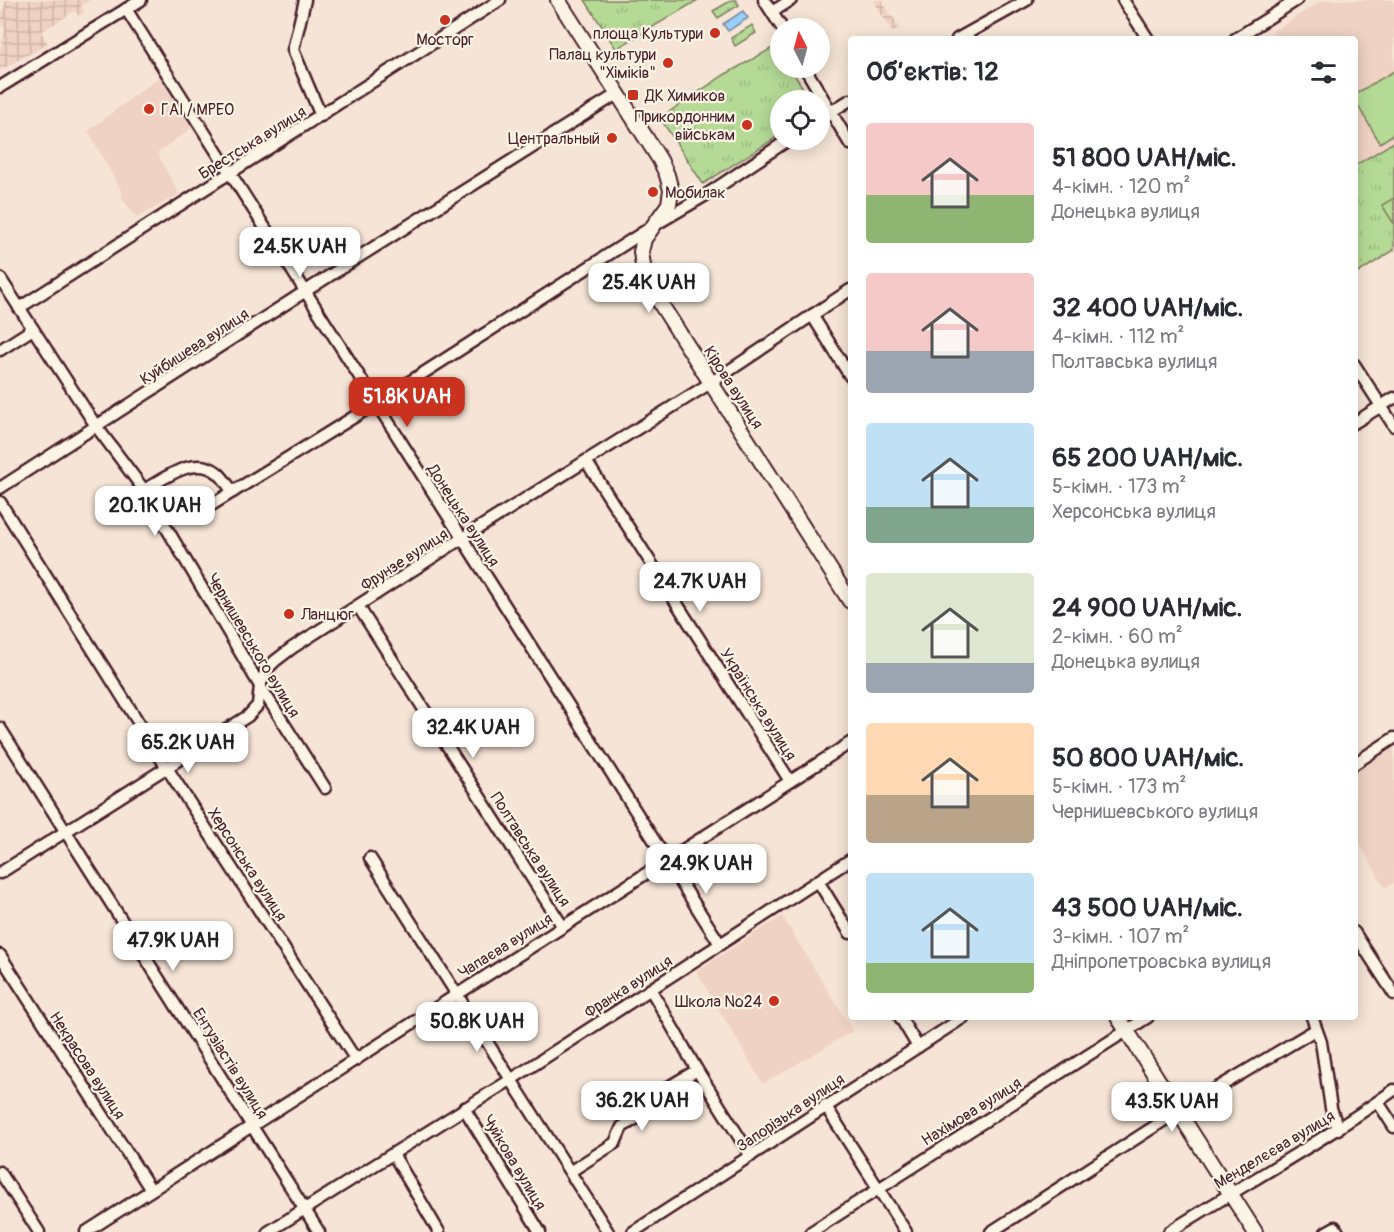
<!DOCTYPE html>
<html lang="uk">
<meta charset="utf-8">
<style>
body{margin:0;font-family:Pangolin,sans-serif;background:#f7f7f7;color:#2b2b33;height:100vh;display:flex;flex-direction:column;font-size:22px;white-space:nowrap}
*{box-sizing:border-box;margin:0}
p{font-size:20px;color:#7c7c81}
.icon{flex:none;width:33px;height:33px;fill:none;stroke:currentColor;stroke-width:2;stroke-linecap:round;stroke-linejoin:round}
.map{position:relative;flex:1;overflow:hidden}
.panel{position:absolute;left:848px;top:36px;width:510px;height:984px;display:flex;flex-direction:column;background:#fff;border-radius:6px;box-shadow:0 3px 15px #0003}
.panel>*{flex:none}
.needle{width:39px;rotate:354deg}
.fabs{position:absolute;left:770px;top:18px;display:grid;gap:12px}
.fabs a{display:grid;place-items:center;width:60px;height:60px;border-radius:50%;background:#fff;box-shadow:0 3px 15px #0003;font-size:30px}
.price{position:absolute;translate:-50% -51px;padding:0 14px;border-radius:12px;background:#fff;color:#222;font-size:20px;line-height:39px;filter:drop-shadow(0 2px 3px #0008)}
.price::after{content:'';position:absolute;left:50%;top:36px;width:18px;height:14px;margin-left:-9px;background:inherit;clip-path:polygon(0 0,100% 0,50% 100%)}
.price.current{background:#c8321e;color:#fff}
ul{padding:0;list-style:none}
li{display:flex;align-items:center;gap:18px;height:150px;padding:0 18px}
li span{display:grid;place-items:center;flex:none;width:168px;height:120px;border-radius:6px;color:#555}
li>.icon{margin-inline-start:auto}
span .icon{width:72px;height:72px;fill:#fffc;stroke-width:1}
li b{font-size:26px}
h2{display:flex;justify-content:space-between;align-items:center;height:72px;padding:0 18px;font-size:26px}
.map>svg:first-child{display:block}
</style>
<div class="map">
<svg width="1394" height="1232" viewBox="0 0 1394 1232">
<defs>
<pattern id="industrial-grid" width="8" height="8" patternUnits="userSpaceOnUse" patternTransform="scale(1.5)"><rect width="8" height="8" fill="#efd2c3"/><path d="M0 4h8M4 0v8" fill="none" stroke="#ceb4a8"/></pattern>
<pattern id="grass-dots" width="8" height="8" patternUnits="userSpaceOnUse" patternTransform="scale(1.5)"><rect width="8" height="8" fill="#b4da96"/><path d="M2 2h.1M6 6h.1" fill="none" stroke="#9cbb81" stroke-width="1.8" stroke-linecap="round"/></pattern>
<pattern id="park-tufts" width="24" height="20" patternUnits="userSpaceOnUse" patternTransform="scale(1.5)"><rect width="24" height="20" fill="#b4da96"/><path d="M3 7l-1-3M5 7V3M7 7l1-3M15 17l-1-3M17 17v-4M19 17l1-3" fill="none" stroke="#9cbb81"/></pattern>
</defs>
<rect width="100%" height="100%" fill="#f6e5d6"/>
<filter id="ink" filterUnits="userSpaceOnUse"><feTurbulence type="fractalNoise" baseFrequency=".0167" numOctaves="2"/><feDisplacementMap in="SourceGraphic" scale="12" xChannelSelector="R" yChannelSelector="G"/><feConvolveMatrix kernelMatrix="1 2 1 2 8 2 1 2 1" color-interpolation-filters="sRGB"/></filter>
<g filter="url(#ink)">
<g fill="#efd2c3">
<path d="M1323 0H1394V142L1355 166 1354 39H1276L1272 32Z"/>
<path d="M159 77 192 128 157 153 179 194 137 218 121 197 123 194 88 131Z"/>
<path d="M1394 748V883L1385 888 1355 836V773Z"/>
<path d="M782 916 853 1031 763 1084 696 971Z"/>
</g>
<g fill="url(#industrial-grid)">
<path d="M6 0H90L81 6 84 12 79 16 75 11 41 32 48 44 0 70V50L5 29 0 22Z"/>
<path d="M873 0H886L883 2 900 28 892 32Z"/>
</g>
<g fill="url(#grass-dots)" stroke="#7f7c60" stroke-width="1.5">
<path d="M732 0H736L739 5 718 18 713 11Z"/>
<path d="M752 25 756 33 735 46 731 38Z"/>
</g>
<g fill="url(#park-tufts)" stroke="#7f7c60" stroke-width="1.5">
<path d="M585 0H698L616 49Z"/>
<path d="M776 46 780 53V68H790L811 100H780V135L703 184 660 118 724 75Z"/>
<path d="M1394 142V250L1355 275 1354 166Z"/>
</g>
<g fill="#b4da96" stroke="#7f7c60" stroke-width="1.5">
<path d="M1394 71V134L1380 143 1355 101V94Z"/>
<path d="M1394 198V224L1382 205Z"/>
</g>
<path fill="#98d0f7" stroke="#7989a5" stroke-width="1.5" d="M743 11 748 18 728 31 723 24Z"/>
<g fill="none" stroke-linecap="round" stroke-linejoin="round">
<defs>
<g id="minor">
<path d="M305 0 293 50 321 116"/>
<path d="M764 0 782 28"/>
<path d="M1123 0 1148 39"/>
<path d="M126 9 720 944"/>
<path d="M772 12 791 0"/>
<path d="M957 39 1027 0"/>
<path d="M1235 39 1297 0"/>
<path d="M805 68 850 144"/>
<path d="M0 87 141 0"/>
<path d="M819 119 850 100"/>
<path d="M0 278 96 426 144 490 260 686 325 788"/>
<path d="M19 308 500 0"/>
<path d="M812 315 850 376"/>
<path d="M0 350 33 329"/>
<path d="M1354 364 1394 426"/>
<path d="M1354 423 1394 398"/>
<path d="M586 461 790 781"/>
<path d="M0 488 357 258 617 94"/>
<path d="M144 490C165 478 195 454 218 473 224 478 228 486 233 492"/>
<path d="M0 502 167 768 356 1060"/>
<path d="M205 509 375 404 653 226 706 195 788 140"/>
<path d="M358 606 563 927"/>
<path d="M0 728 319 1232"/>
<path d="M1354 764 1394 738"/>
<path d="M370 858 608 1232"/>
<path d="M0 873 248 716 258 705 260 686 266 670 275 661 292 648 461 539 712 382 850 290"/>
<path d="M818 881 850 933"/>
<path d="M1354 932 1394 994"/>
<path d="M0 955 151 1190"/>
<path d="M651 990 697 1070 751 1156"/>
<path d="M900 1017 918 1047"/>
<path d="M1312 1017 1321 1042 1331 1108 1338 1129"/>
<path d="M1378 1102 1394 1127"/>
<path d="M825 1105 906 1232"/>
<path d="M464 1108 540 1232"/>
<path d="M393 1154 439 1232"/>
<path d="M571 1171 615 1143 622 1127 663 1102 665 1089 697 1070"/>
<path d="M0 1172 39 1232"/>
<path d="M86 1232 850 743"/>
<path d="M268 1232 512 1079 850 860"/>
<path d="M633 1232 964 1017"/>
<path d="M811 1232 1148 1017"/>
<path d="M991 1232 1177 1112 1315 1030"/>
<path d="M1169 1232C1244 1184 1322 1142 1394 1090"/>
<path d="M1326 1232 1335 1227 1338 1232"/>
</g>
<g id="major">
<path d="M558 0 660 160 667 175 671 190 669 204 644 239 641 252 644 272 662 306 850 601"/>
<path d="M1118 1017 1255 1232"/>
</g>
</defs>
<use href="#minor" stroke="#4a1f2b" stroke-width="15"/>
<use href="#major" stroke="#4a1f2b" stroke-width="18"/>
<use href="#minor" stroke="#fcf5e5" stroke-width="10"/>
<use href="#major" stroke="#fcf5e5" stroke-width="14"/>
</g>
</g>
<g fill="#c8321e" stroke="#fcf5e5" stroke-width="2">
<circle cx="445" cy="20" r="6"/>
<circle cx="715" cy="33" r="6"/>
<circle cx="668" cy="63" r="6"/>
<rect x="627" y="89" width="12" height="12" rx="3"/>
<circle cx="149" cy="109" r="6"/>
<circle cx="747" cy="125" r="6"/>
<circle cx="612" cy="138" r="6"/>
<circle cx="653" cy="192" r="6"/>
<circle cx="289" cy="614" r="6"/>
<circle cx="774" cy="1001" r="6"/>
</g>
<g text-anchor="middle" stroke-width="4.5" stroke-linejoin="round" paint-order="stroke">
<g font-size="16" fill="#4a1f2b" stroke="#fcf5e5" text-anchor="end">
<text x="703" y="39">площа Культури</text>
<text x="445" y="45" text-anchor="middle">Мосторг</text>
<text x="656" y="60">Палац культури<tspan x="656" dy="18">"Хіміків"</tspan></text>
<text x="645" y="101" text-anchor="start">ДК Химиков</text>
<text x="161" y="115" text-anchor="start">ГАІ / МРЕО</text>
<text x="735" y="122">Прикордонним<tspan x="735" dy="18">військам</tspan></text>
<text x="600" y="144">Центральный</text>
<text x="665" y="198" text-anchor="start">Мобилак</text>
<text x="301" y="620" text-anchor="start">Ланцюг</text>
<text x="762" y="1007">Школа №24</text>
</g>
<g font-size="16" fill="#4a1f2b" stroke="#fcf5e5">
<text transform="translate(252 142) rotate(-32)" y="6">Брестська вулиця</text>
<text transform="translate(194 346) rotate(-33)" y="6">Куйбишева вулиця</text>
<text transform="translate(734 387) rotate(57)" y="6">Кірова вулиця</text>
<text transform="translate(464 515) rotate(57)" y="6">Донецька вулиця</text>
<text transform="translate(404 559) rotate(-33)" y="6">Фрунзе вулиця</text>
<text transform="translate(254 645) rotate(59)" y="6">Чернишевського вулиця</text>
<text transform="translate(759 704) rotate(58)" y="6">Українська вулиця</text>
<text transform="translate(531 849) rotate(57)" y="6">Полтавська вулиця</text>
<text transform="translate(248 864) rotate(57)" y="6">Херсонська вулиця</text>
<text transform="translate(505 945) rotate(-32)" y="6">Чапаєва вулиця</text>
<text transform="translate(628 986) rotate(-33)" y="6">Франка вулиця</text>
<text transform="translate(231 1063) rotate(58)" y="6">Ентузіастів вулиця</text>
<text transform="translate(88 1065) rotate(57)" y="6">Некрасова вулиця</text>
<text transform="translate(971 1111) rotate(-32)" y="6">Нахімова вулиця</text>
<text transform="translate(790 1112) rotate(-34)" y="6">Запорізька вулиця</text>
<text transform="translate(1274 1149) rotate(-31)" y="6">Менделєєва вулиця</text>
<text transform="translate(515 1162) rotate(59)" y="6">Чуйкова вулиця</text>
</g>
</g>
</svg>
<div class="fabs">
<a><svg class="needle" viewBox="-14 -14 28 28"><path d="M0-13l5 13h-10z" fill="#e53935"/><path d="M0 13l5-13h-10z" fill="#7c7c81"/></svg></a>
<a><svg class="icon" aria-label="locate" viewBox="0 0 24 24"><circle cx="12" cy="12" r="6"/><path d="M12 2v4M12 18v4M2 12h4M18 12h4"/></svg></a>
</div>
<b class="price" style="left:300px;top:278px">24.5K UAH</b>
<b class="price" style="left:649px;top:314px">25.4K UAH</b>
<b class="price current" style="left:407px;top:428px">51.8K UAH</b>
<b class="price" style="left:155px;top:537px">20.1K UAH</b>
<b class="price" style="left:700px;top:613px">24.7K UAH</b>
<b class="price" style="left:473px;top:759px">32.4K UAH</b>
<b class="price" style="left:188px;top:774px">65.2K UAH</b>
<b class="price" style="left:706px;top:895px">24.9K UAH</b>
<b class="price" style="left:173px;top:972px">47.9K UAH</b>
<b class="price" style="left:477px;top:1053px">50.8K UAH</b>
<b class="price" style="left:642px;top:1132px">36.2K UAH</b>
<b class="price" style="left:1172px;top:1133px">43.5K UAH</b>
<section class="panel">
<h2>Об’єктів: 12<svg class="icon" aria-label="filters" viewBox="0 0 24 24"><path d="M4 7h16M4 17h16"/><circle cx="9" cy="7" r="2"/><circle cx="15" cy="17" r="2"/></svg></h2>
<ul>
<li><span style="background:linear-gradient(#f6c9c9 60%,#8fb573 0)"><svg class="icon" aria-label="home" viewBox="0 0 24 24"><path d="M3 11l9-7 9 7M6 9v11h12V9"/></svg></span><div><b>51 800 UAH/міс.</b><p>4-кімн. · 120 m²</p><p>Донецька вулиця</p></div></li>
<li><span style="background:linear-gradient(#f6c9c9 65%,#9aa5b1 0)"><svg class="icon" aria-label="home" viewBox="0 0 24 24"><path d="M3 11l9-7 9 7M6 9v11h12V9"/></svg></span><div><b>32 400 UAH/міс.</b><p>4-кімн. · 112 m²</p><p>Полтавська вулиця</p></div></li>
<li><span style="background:linear-gradient(#bfe0f5 70%,#7fa58c 0)"><svg class="icon" aria-label="home" viewBox="0 0 24 24"><path d="M3 11l9-7 9 7M6 9v11h12V9"/></svg></span><div><b>65 200 UAH/міс.</b><p>5-кімн. · 173 m²</p><p>Херсонська вулиця</p></div></li>
<li><span style="background:linear-gradient(#dfe7d0 75%,#9aa5b1 0)"><svg class="icon" aria-label="home" viewBox="0 0 24 24"><path d="M3 11l9-7 9 7M6 9v11h12V9"/></svg></span><div><b>24 900 UAH/міс.</b><p>2-кімн. · 60 m²</p><p>Донецька вулиця</p></div></li>
<li><span style="background:linear-gradient(#ffd9b3 60%,#b9a48a 0)"><svg class="icon" aria-label="home" viewBox="0 0 24 24"><path d="M3 11l9-7 9 7M6 9v11h12V9"/></svg></span><div><b>50 800 UAH/міс.</b><p>5-кімн. · 173 m²</p><p>Чернишевського вулиця</p></div></li>
<li><span style="background:linear-gradient(#bfe0f5 75%,#8fb573 0)"><svg class="icon" aria-label="home" viewBox="0 0 24 24"><path d="M3 11l9-7 9 7M6 9v11h12V9"/></svg></span><div><b>43 500 UAH/міс.</b><p>3-кімн. · 107 m²</p><p>Дніпропетровська вулиця</p></div></li>
</ul>
</section>
</div>
